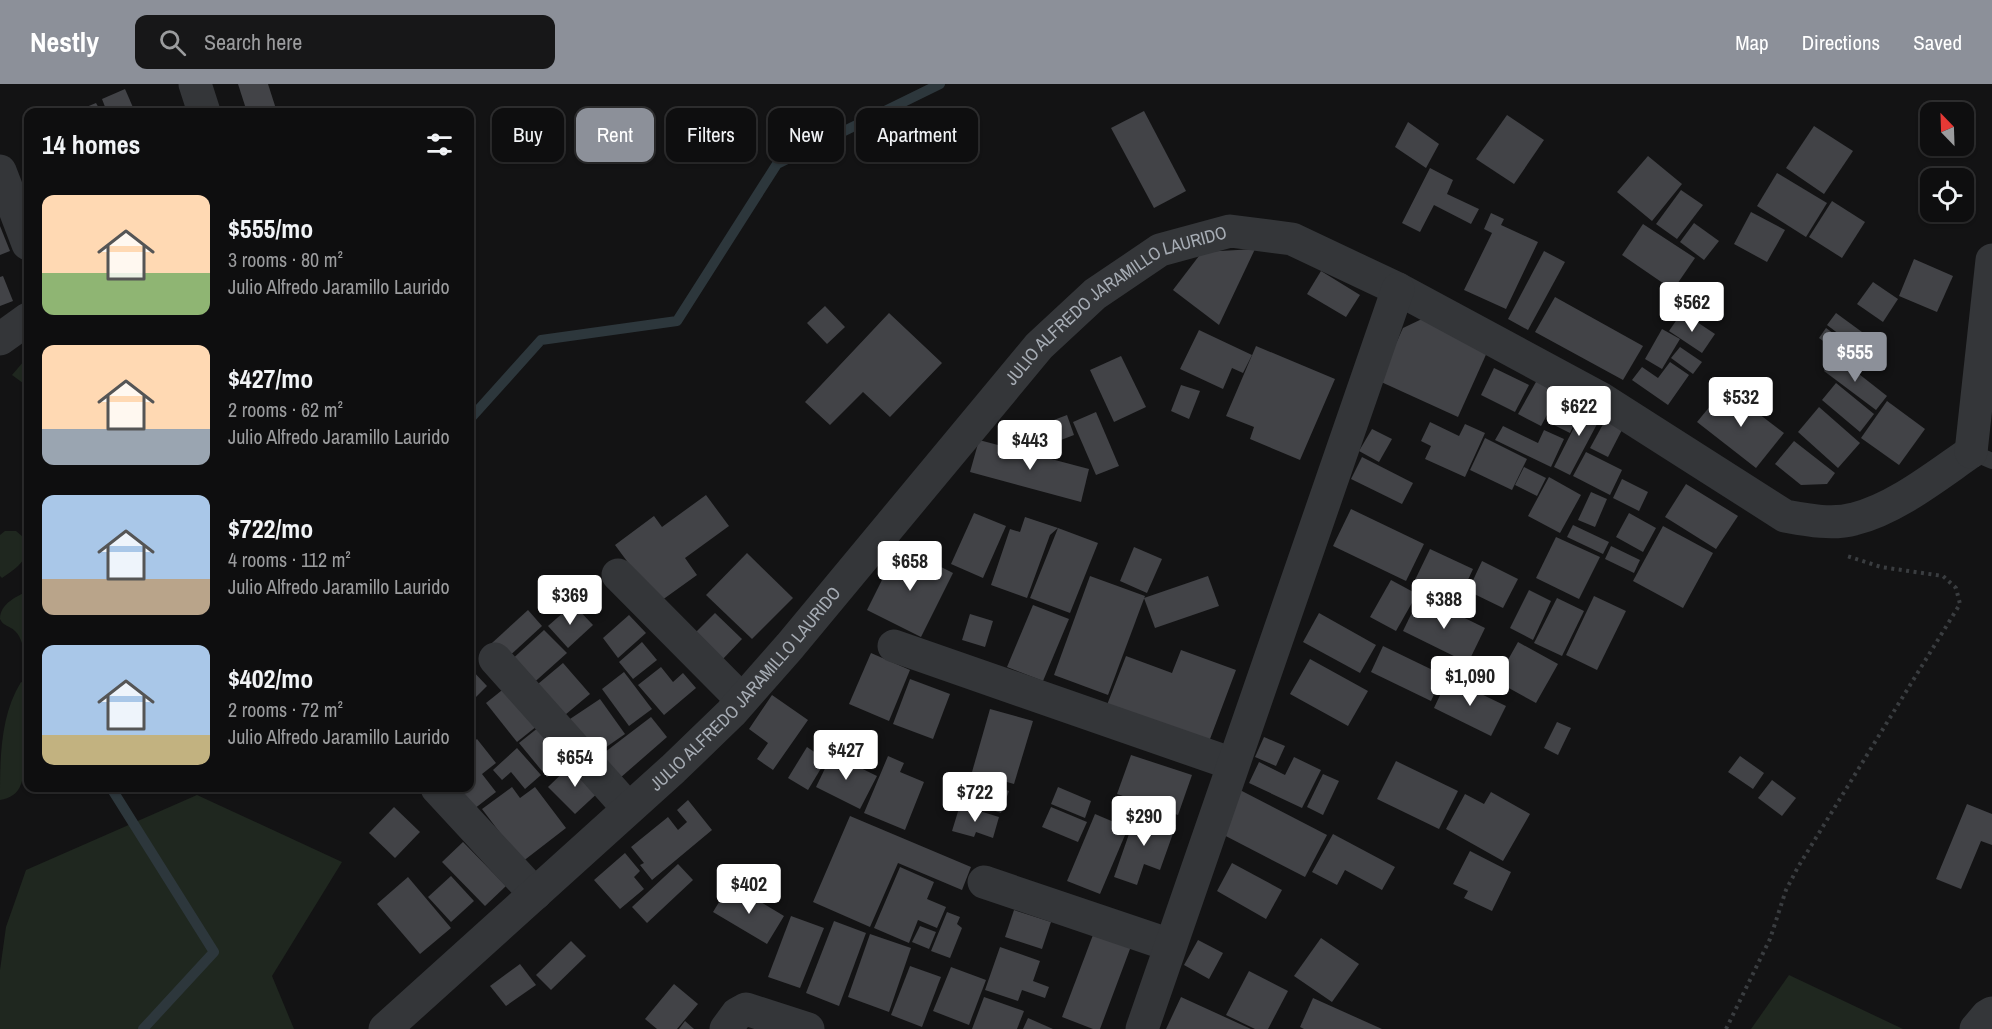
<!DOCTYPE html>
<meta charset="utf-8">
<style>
body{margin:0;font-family:"Archivo Narrow",sans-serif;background:#171718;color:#f1f3f6;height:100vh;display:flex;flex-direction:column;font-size:22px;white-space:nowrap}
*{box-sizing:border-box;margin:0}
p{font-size:20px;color:#9b9c9e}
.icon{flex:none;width:33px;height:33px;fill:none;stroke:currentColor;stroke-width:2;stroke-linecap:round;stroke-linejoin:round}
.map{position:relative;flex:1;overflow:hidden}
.side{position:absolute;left:24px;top:24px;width:450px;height:684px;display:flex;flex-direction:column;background:#0e0e0f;border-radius:12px;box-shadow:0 2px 4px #0004,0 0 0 2px #2e2e2f}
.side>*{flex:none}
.guide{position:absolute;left:492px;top:24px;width:570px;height:54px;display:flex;gap:12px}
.needle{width:39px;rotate:337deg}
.buttons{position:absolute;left:1920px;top:18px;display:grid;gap:12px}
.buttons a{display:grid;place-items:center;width:54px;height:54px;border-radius:12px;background:#0e0e0f;box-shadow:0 2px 4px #0004,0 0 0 2px #2e2e2f;font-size:30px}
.price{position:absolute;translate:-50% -51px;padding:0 14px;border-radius:6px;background:#fff;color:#222;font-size:20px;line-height:39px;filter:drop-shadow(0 2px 3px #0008)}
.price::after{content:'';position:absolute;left:50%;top:36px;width:18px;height:14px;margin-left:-9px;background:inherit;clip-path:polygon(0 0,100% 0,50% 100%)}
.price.on{background:#8c9099;color:#fff}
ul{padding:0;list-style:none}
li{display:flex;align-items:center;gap:18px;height:150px;padding:0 18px}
li span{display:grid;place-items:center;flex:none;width:168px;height:120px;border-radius:12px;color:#555}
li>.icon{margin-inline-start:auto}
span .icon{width:72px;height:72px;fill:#fffc;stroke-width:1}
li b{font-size:26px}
h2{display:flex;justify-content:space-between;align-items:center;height:72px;padding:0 18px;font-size:26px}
.tag{padding:0 21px;border-radius:12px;background:#0e0e0f;box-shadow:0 2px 4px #0004,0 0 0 2px #2e2e2f;font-size:21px;line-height:54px}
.tag.on{background:#8c9099;color:#fff}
header{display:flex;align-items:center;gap:36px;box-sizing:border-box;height:84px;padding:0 30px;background:#8c9099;color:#fff}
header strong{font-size:28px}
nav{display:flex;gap:33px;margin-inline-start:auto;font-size:21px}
.search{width:420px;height:54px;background:#171718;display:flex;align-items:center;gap:15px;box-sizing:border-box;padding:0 21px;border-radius:12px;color:#9b9c9e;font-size:22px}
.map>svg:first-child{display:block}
</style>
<header>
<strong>Nestly</strong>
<div class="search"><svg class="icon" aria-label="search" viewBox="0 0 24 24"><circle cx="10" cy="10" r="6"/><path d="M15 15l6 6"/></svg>Search here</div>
<nav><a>Map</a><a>Directions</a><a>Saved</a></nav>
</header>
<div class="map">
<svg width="1992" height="945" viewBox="0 0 1992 945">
<rect width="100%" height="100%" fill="#131314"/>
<g fill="#1f271f">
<path d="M28 268V313L27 302 12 291 24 277Z"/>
<path d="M5 447H16L23 453C32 475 18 483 2 494L0 492V451Z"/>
<path d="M28 507V572C22 564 22 553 15 547 10 542 3 542 0 535 0 519 18 512 28 507Z"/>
<path d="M21 598 28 601V680L25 681C22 700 21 712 0 716 0 675 0 632 21 598Z"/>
<path d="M197 711 342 778 272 892 294 945H0V886L6 843 26 786Z"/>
<path d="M1789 891 1903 945H1751Z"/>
</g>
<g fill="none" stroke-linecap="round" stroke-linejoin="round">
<g stroke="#2d373c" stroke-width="10">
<path d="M470 335 541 256 677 237 777 80 940 0"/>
<path d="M117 704 113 707 214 868 143 945"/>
</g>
</g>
<g fill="#424347">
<path d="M238 0H268L277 28H247Z"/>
<path d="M125 5 135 28H107L102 15Z"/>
<path d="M96 19 101 28H74Z"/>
<path d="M188 21 191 28H168Z"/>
<path d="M1144 27 1186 107 1154 124 1111 44Z"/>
<path d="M1507 31 1544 56 1514 100 1476 75Z"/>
<path d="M1408 38 1439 60 1426 84 1395 63Z"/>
<path d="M1814 42 1853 67 1824 110 1786 84Z"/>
<path d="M1648 72 1682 100 1652 137 1617 108Z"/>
<path d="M28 75V93L23 77Z"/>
<path d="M1430 84 1453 96 1447 110 1479 125 1471 140 1434 121 1420 148 1402 139Z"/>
<path d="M1777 89 1827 119 1806 153 1757 122Z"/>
<path d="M1681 106 1703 121 1677 155 1656 140Z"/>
<path d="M1832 117 1865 138 1842 174 1809 153Z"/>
<path d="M1751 128 1785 146 1767 178 1734 160Z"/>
<path d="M1491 129 1504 135 1501 141 1538 158 1506 225 1464 206 1492 149 1484 145Z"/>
<path d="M1694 139 1719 157 1704 176 1680 158Z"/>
<path d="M1643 140 1695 174 1673 206 1622 171Z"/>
<path d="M0 142 10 167 0 171Z"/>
<path d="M1255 165 1219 241 1173 206 1202 168Z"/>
<path d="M1544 167 1565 178 1528 246 1508 235Z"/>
<path d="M1914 175 1953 192 1937 228 1899 212Z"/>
<path d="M1321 187 1360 211 1346 233 1307 210Z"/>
<path d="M3 192 13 217 0 222V193Z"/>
<path d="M1873 198 1898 215 1883 238 1857 220Z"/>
<path d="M1555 213 1643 262 1623 296 1535 248Z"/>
<path d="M825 222 845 243 827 260 807 239Z"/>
<path d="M1682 228 1715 250 1702 269 1669 247Z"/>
<path d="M889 229 942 279 890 333 863 308 830 341 805 318Z"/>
<path d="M1836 229 1877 259 1868 272 1827 241Z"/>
<path d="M1424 234 1489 264 1458 333 1379 297 1403 244Z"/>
<path d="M1826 244 1866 273 1859 283 1819 254Z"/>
<path d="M1662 245 1680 255 1662 285 1645 275Z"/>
<path d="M1199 246 1252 271 1243 289 1232 284 1223 305 1180 285Z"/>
<path d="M1256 262 1335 295 1300 376 1250 355 1254 343 1226 332Z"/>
<path d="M1680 263 1702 278 1693 290 1671 274Z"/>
<path d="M1121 272 1146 323 1114 338 1090 286Z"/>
<path d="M1836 272 1887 312 1876 326 1824 287Z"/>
<path d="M1670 278 1689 291 1668 321 1632 296 1642 283 1658 294Z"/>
<path d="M1494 284 1529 301 1515 328 1481 311Z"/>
<path d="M1541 289 1563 301 1541 342 1518 330Z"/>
<path d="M1836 299 1874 330 1860 348 1822 316Z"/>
<path d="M1181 301 1200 307 1189 335 1171 327Z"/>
<path d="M1567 303 1587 311 1570 349 1550 339Z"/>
<path d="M1725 304 1784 349 1756 384 1697 338Z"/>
<path d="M1588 316 1605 325 1570 391 1554 383Z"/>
<path d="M1887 317 1925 345 1899 381 1861 354Z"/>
<path d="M1819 323 1860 359 1838 384 1798 348Z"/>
<path d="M1096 328 1119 382 1096 391 1073 338Z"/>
<path d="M1067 331 1074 351 1040 364 1033 344Z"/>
<path d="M1607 333 1624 342 1608 373 1590 364Z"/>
<path d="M1430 338 1459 352 1465 340 1485 349 1465 393 1425 375 1431 362 1421 357Z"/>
<path d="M1503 342 1538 359 1544 346 1564 355 1551 383 1495 356Z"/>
<path d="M1372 345 1392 355 1379 378 1359 367Z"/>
<path d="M1485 354 1527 375 1512 406 1470 386Z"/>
<path d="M979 356 1089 385 1081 418 970 388Z"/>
<path d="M1794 357 1835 389 1827 400 1801 401 1775 380Z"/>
<path d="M1586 368 1622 386 1610 411 1573 392Z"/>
<path d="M1362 373 1413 399 1402 420 1351 395Z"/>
<path d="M1524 383 1546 394 1537 412 1515 401Z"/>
<path d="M1549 393 1581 411 1560 449 1528 432Z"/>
<path d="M1622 395 1648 408 1639 427 1613 414Z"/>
<path d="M1686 400 1738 432 1716 465 1665 433Z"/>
<path d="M1591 408 1607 415 1595 443 1578 436Z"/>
<path d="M706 411 729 442 685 474 697 491 658 519 615 461 654 432 662 443Z"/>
<path d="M1351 425 1424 460 1406 497 1333 462Z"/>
<path d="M974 429 1006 442 983 494 951 480Z"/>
<path d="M1629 429 1656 444 1643 468 1616 453Z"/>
<path d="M1025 433 1058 444 1098 459 1070 529 1030 514 1058 444 1050 451 1027 514 991 501 1010 445 1020 448Z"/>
<path d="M1573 441 1609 458 1603 470 1567 453Z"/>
<path d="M1663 442 1713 469 1683 524 1633 497Z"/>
<path d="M1556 453 1600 473 1579 515 1536 494Z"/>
<path d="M899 462 953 489 921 553 867 526Z"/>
<path d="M1611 462 1640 476 1634 489 1605 475Z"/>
<path d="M1134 463 1162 475 1147 509 1120 497Z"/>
<path d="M1430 465 1473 485 1458 517 1415 496Z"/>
<path d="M747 469 793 514 752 555 706 511Z"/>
<path d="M1482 477 1518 495 1503 524 1468 507Z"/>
<path d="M1090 492 1145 512 1108 611 1054 591Z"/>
<path d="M1208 492 1219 522 1155 544 1144 514Z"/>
<path d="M1391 496 1417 510 1396 547 1370 533Z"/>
<path d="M1529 506 1551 517 1533 556 1510 544Z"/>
<path d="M1420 512 1485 544 1468 579 1403 547Z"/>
<path d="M1594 512 1626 527 1597 586 1566 571Z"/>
<path d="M1557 514 1584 527 1562 572 1534 559Z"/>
<path d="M573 520 593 541 568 564 548 542Z"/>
<path d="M1033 521 1069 535 1043 597 1007 583Z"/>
<path d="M528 526 542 542 506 575 492 559Z"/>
<path d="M715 529 742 555 721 577 694 550Z"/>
<path d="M1319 529 1376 561 1360 589 1303 558Z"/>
<path d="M970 530 993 537 985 563 962 556Z"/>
<path d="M629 531 646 549 618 574 603 554Z"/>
<path d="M544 546 567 569 529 603 507 580Z"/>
<path d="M642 558 657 576 633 595 619 578Z"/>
<path d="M1518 558 1558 580 1536 619 1496 597Z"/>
<path d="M1383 562 1443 591 1431 617 1371 588Z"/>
<path d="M1181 566 1236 586 1207 663 1105 626 1126 572 1172 589Z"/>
<path d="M871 569 910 586 889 637 849 620Z"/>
<path d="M1310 575 1368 607 1348 642 1290 610Z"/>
<path d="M563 579 590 610 559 636 532 605Z"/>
<path d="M661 583 673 598 683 589 696 604 664 631 638 601Z"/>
<path d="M470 584 487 602 470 619Z"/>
<path d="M624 588 652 625 629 642 602 605Z"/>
<path d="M1448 594 1506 622 1491 652 1434 624Z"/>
<path d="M910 595 950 610 933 655 893 640Z"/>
<path d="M511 599 542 638 517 658 486 619Z"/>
<path d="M772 611 808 636 773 686 757 675 768 659 749 645Z"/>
<path d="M600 615 625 650 589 675 564 639Z"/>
<path d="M990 625 1033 637 1014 700 972 688Z"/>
<path d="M651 633 667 653 612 701 592 678Z"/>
<path d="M1557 638 1571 644 1558 671 1544 664Z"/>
<path d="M544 639 572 670 547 693 519 659Z"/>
<path d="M1264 653 1285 662 1276 682 1255 673Z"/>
<path d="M477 655 496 679 482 690 496 708 474 725 457 704H470V661Z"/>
<path d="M807 663 826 676 808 706 788 694Z"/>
<path d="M517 664 541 691 525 705 511 688 502 696 493 686Z"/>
<path d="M832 670 877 692 860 725 816 703Z"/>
<path d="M1131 671 1192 691 1178 731 1117 710Z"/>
<path d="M888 672 904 679 900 688 924 698 905 746 864 729Z"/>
<path d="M1740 672 1764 689 1753 705 1728 688Z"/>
<path d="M1294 673 1321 686 1302 724 1249 699 1259 678 1285 691Z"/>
<path d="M575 677 602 705 575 730 548 703Z"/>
<path d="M1396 677 1458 707 1439 745 1377 715Z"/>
<path d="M1323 690 1339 697 1323 731 1307 723Z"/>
<path d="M969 693 1009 707 1001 729 961 715Z"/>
<path d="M1772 696 1796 714 1782 732 1758 714Z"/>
<path d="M512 703 520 714 535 703 566 744 522 778 482 725Z"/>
<path d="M1058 703 1091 717 1085 734 1051 720Z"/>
<path d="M1240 706 1327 751 1305 793 1218 748Z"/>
<path d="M1491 708 1530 730 1503 777 1446 745 1465 710 1484 720Z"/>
<path d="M688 716 712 746 652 796 640 781 644 779 631 763 668 733 678 746 687 738 677 726Z"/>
<path d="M1967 720 1992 730V761L1981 757 1961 805 1936 795Z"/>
<path d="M960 721 999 733 993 754 976 748 974 753 952 747Z"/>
<path d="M394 723 420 748 395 774 369 749Z"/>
<path d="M1051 723 1087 738 1078 758 1042 743Z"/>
<path d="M1137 727 1176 741 1160 786 1144 780 1137 801 1114 793Z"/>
<path d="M1095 730 1128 744 1100 810 1067 797Z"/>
<path d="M850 732 971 783 962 806 898 779 870 843 813 818Z"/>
<path d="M1333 750 1395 783 1382 806 1345 786 1337 801 1312 788Z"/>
<path d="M463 758 506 802 485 822 442 778Z"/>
<path d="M1470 767 1511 788 1492 827 1464 814 1468 807 1453 800Z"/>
<path d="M625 769 640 787 634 793 644 805 620 825 594 796Z"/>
<path d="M1232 779 1282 806 1266 835 1217 807Z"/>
<path d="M678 780 693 796 647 839 632 823Z"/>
<path d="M900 783 934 798 927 815 946 823 937 844 918 836 909 859 874 844Z"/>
<path d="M451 792 474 817 451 838 428 813Z"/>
<path d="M408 793 451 844 420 870 377 820Z"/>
<path d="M727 805 737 811 741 806 784 832 767 860 713 828Z"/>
<path d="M1014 826 1051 838 1042 865 1005 853Z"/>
<path d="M947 828 960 833 957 840 962 844 950 874 931 867Z"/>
<path d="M791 832 824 844 800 904 768 893Z"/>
<path d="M834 837 866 849 839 922 806 909Z"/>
<path d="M920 842 936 848 929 865 912 858Z"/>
<path d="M1096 843 1133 857 1100 945H1093L1062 933Z"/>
<path d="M870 850 911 864 889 928 848 913Z"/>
<path d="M1321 854 1359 880 1332 918 1294 892Z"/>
<path d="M1198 856 1223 869 1209 895 1184 881Z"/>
<path d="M571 857 586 872 551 906 536 891Z"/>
<path d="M1000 863 1040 877 1033 897 1049 903 1045 914 1022 906 1018 917 985 906Z"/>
<path d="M520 880 536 901 506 922 490 902Z"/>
<path d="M910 882 941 893 922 943 891 931Z"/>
<path d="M951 883 986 896 969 941 933 927Z"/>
<path d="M1249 887 1288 907 1268 945H1255L1226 931Z"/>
<path d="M674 900 698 920 677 945H657L645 935Z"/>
<path d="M984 913 1024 927 1017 945H972Z"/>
<path d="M1181 913 1251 945H1166Z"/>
<path d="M1313 914 1382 945H1304L1300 943Z"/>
<path d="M1028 934 1053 945H1023Z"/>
<path d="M685 937 694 945H679Z"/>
</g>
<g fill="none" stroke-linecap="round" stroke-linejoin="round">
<path stroke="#3a3d40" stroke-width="4" stroke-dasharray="3 4.5" stroke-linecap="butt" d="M1726 945 1770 855 1786 806 1798 783 1960 520 1956 504 1943 492 1881 483 1847 472"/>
<path stroke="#343639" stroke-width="16" d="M1971 368 1992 377"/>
<g stroke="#343639" stroke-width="33">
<path d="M195 0 204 28"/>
<path d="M0 87 28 160"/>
<path d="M0 255 28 235"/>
<path d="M618 491 742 616"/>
<path d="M894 562 1233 680"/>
<path d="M495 575 628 724"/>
<path d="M437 704 535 810"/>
<path d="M984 798 1170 861"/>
<path id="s1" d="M385 945 673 685 731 629 790 562 1039 262 1095 210 1160 166 1230 147 1292 155 1398 205 1600 314 1785 432C1807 436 1832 441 1854 435 1895 425 1936 392 1971 368"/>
<path d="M726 945 737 930 746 925 808 945"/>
<path d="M1142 945 1398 205"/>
<path d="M1976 945 1987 932 1992 929"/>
</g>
<path stroke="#343639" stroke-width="33" d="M1971 368 1992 176"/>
</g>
<g text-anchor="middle" stroke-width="6" stroke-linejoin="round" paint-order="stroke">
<g font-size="18" fill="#a6acb4" stroke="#0e0e0f">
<text dy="6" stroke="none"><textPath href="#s1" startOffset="1036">JULIO ALFREDO JARAMILLO LAURIDO</textPath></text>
<text dy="6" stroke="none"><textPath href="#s1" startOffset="496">JULIO ALFREDO JARAMILLO LAURIDO</textPath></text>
</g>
</g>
</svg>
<div class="buttons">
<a><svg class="needle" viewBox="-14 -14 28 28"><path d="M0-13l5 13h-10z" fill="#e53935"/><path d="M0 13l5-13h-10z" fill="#9b9c9e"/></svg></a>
<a><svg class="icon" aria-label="locate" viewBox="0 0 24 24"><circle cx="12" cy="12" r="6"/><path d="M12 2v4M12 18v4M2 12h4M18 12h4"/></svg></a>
</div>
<b class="price" style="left:1692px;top:249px">$562</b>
<b class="price on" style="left:1855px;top:299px">$555</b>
<b class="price" style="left:1741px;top:344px">$532</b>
<b class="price" style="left:1579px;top:353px">$622</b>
<b class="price" style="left:1030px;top:387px">$443</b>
<b class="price" style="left:910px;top:508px">$658</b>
<b class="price" style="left:570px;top:542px">$369</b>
<b class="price" style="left:1444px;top:546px">$388</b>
<b class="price" style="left:1470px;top:623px">$1,090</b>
<b class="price" style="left:846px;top:697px">$427</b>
<b class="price" style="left:575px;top:704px">$654</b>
<b class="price" style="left:975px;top:739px">$722</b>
<b class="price" style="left:1144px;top:763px">$290</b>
<b class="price" style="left:749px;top:831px">$402</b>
<div class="guide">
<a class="tag">Buy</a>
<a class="tag on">Rent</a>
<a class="tag">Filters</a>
<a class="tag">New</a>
<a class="tag">Apartment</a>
</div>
<section class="side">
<h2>14 homes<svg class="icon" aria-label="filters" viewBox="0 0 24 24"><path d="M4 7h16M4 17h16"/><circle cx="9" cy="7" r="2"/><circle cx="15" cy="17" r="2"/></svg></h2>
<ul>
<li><span style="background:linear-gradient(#ffd9b3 65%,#8fb573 0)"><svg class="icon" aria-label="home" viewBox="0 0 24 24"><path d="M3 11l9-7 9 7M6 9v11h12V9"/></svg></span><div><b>$555/mo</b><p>3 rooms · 80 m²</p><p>Julio Alfredo Jaramillo Laurido</p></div></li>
<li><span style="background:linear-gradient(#ffd9b3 70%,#9aa5b1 0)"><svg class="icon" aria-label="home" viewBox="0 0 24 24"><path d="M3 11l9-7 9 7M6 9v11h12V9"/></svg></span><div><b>$427/mo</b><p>2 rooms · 62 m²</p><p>Julio Alfredo Jaramillo Laurido</p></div></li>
<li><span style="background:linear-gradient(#a9c7e8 70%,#b9a48a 0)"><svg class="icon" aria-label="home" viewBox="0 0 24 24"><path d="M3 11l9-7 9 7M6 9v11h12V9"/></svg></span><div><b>$722/mo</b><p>4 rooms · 112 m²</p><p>Julio Alfredo Jaramillo Laurido</p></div></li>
<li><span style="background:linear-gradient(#a9c7e8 75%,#c2b280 0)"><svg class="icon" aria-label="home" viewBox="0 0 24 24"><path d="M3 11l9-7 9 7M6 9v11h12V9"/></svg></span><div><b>$402/mo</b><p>2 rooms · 72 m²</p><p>Julio Alfredo Jaramillo Laurido</p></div></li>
</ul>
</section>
</div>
